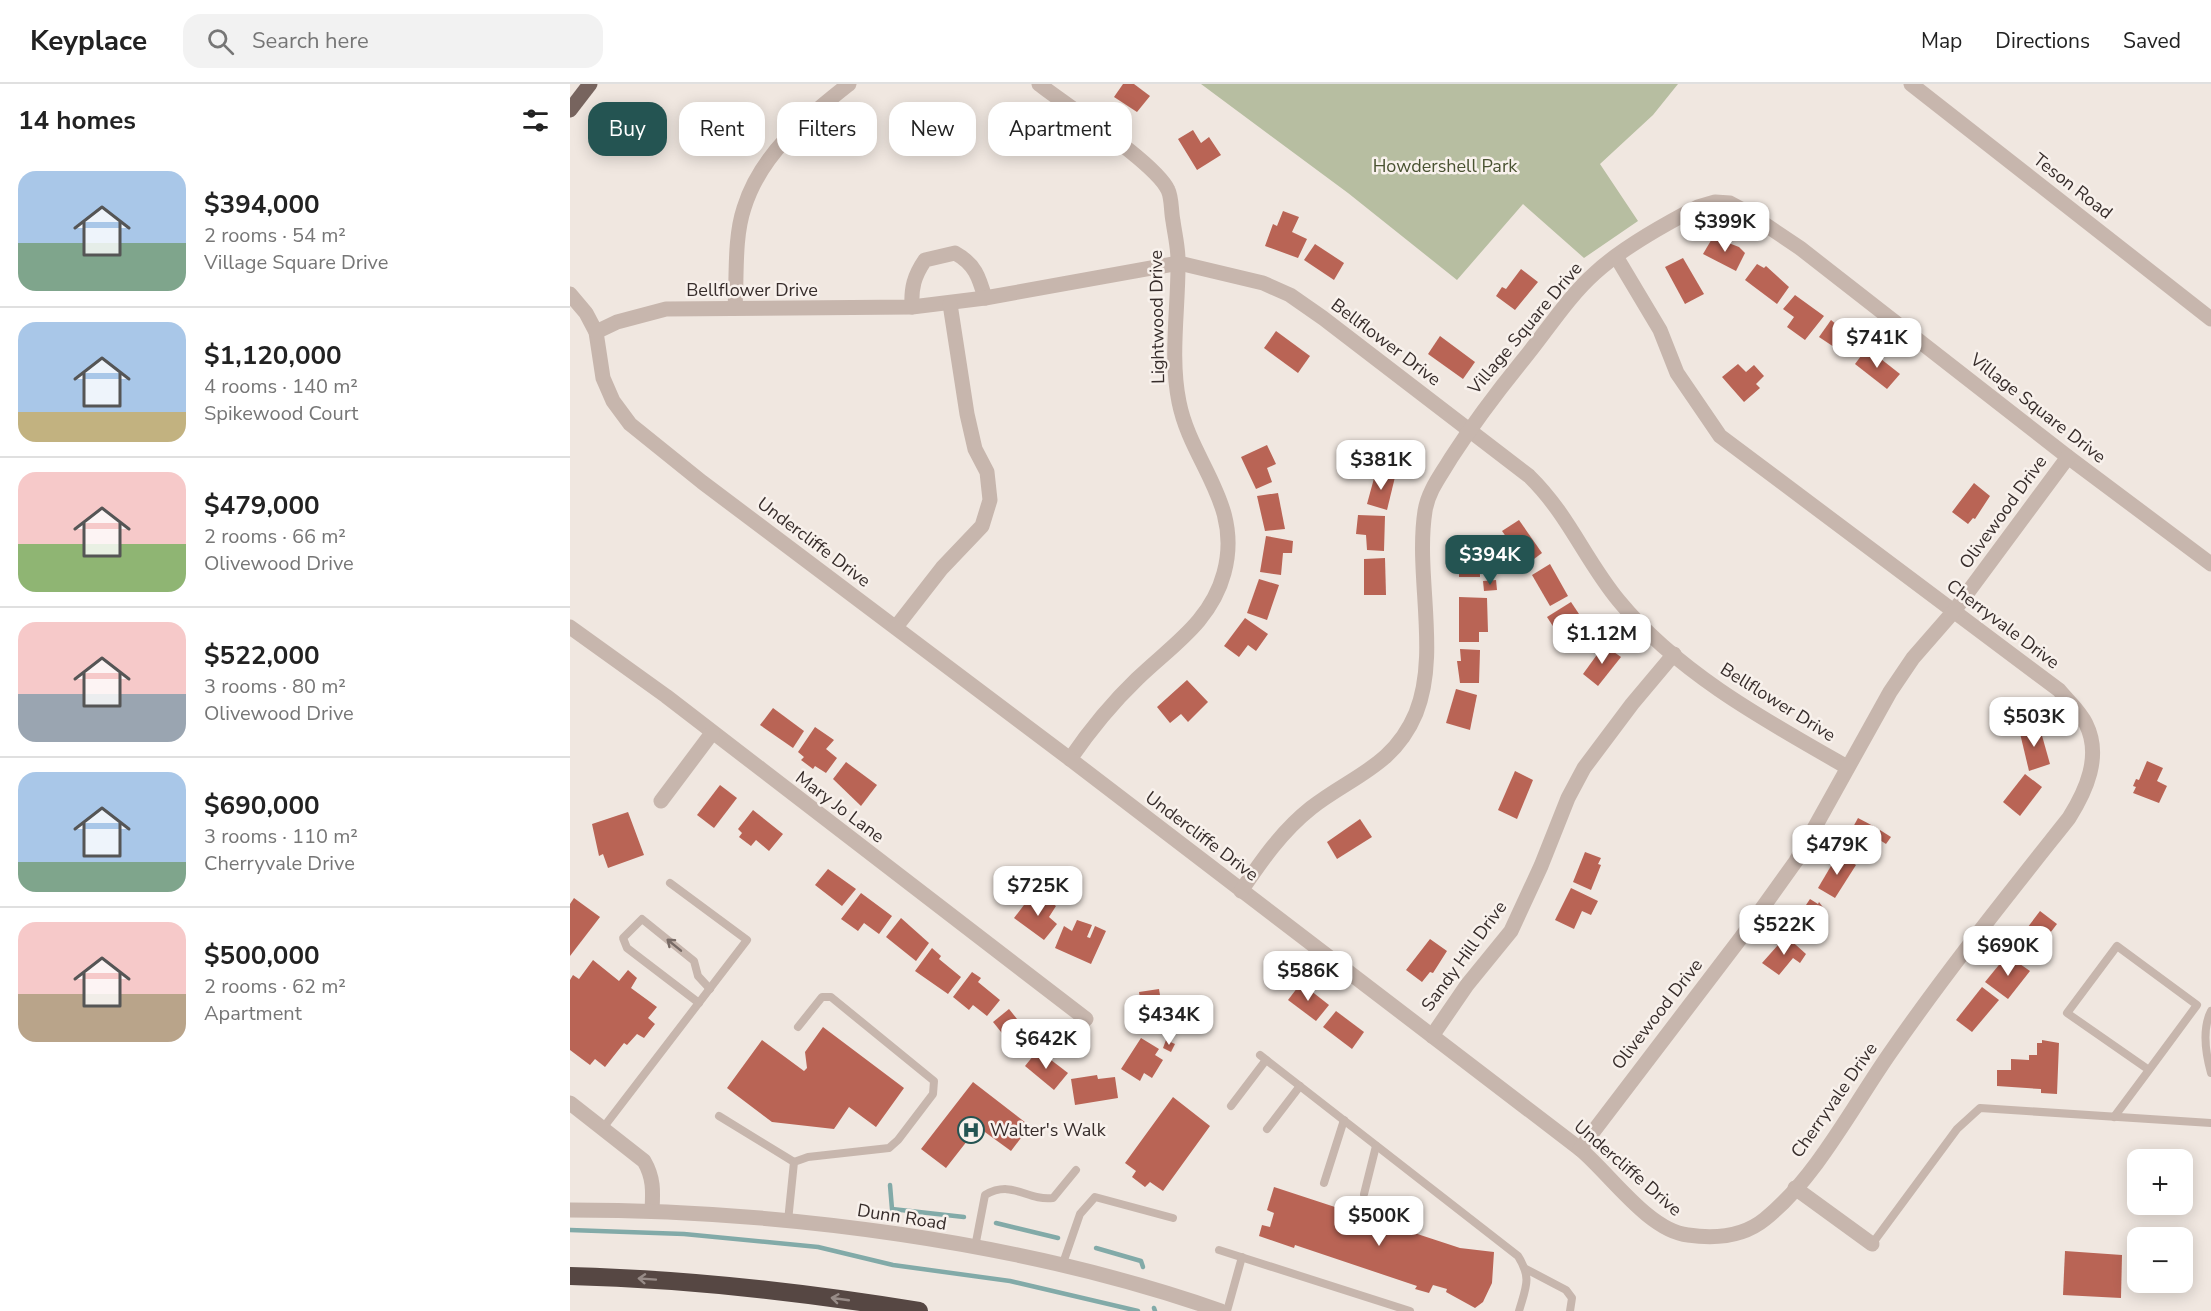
<!DOCTYPE html>
<meta charset="utf-8">
<style>
body{margin:0;font-family:"Nunito Sans",sans-serif;background:#f2f2f2;color:#222;height:100vh;display:flex;flex-direction:column;font-size:22px;white-space:nowrap}
*{box-sizing:border-box;margin:0}
p{font-size:20px;color:#767676}
.icon{flex:none;width:33px;height:33px;fill:none;stroke:currentColor;stroke-width:2;stroke-linecap:round;stroke-linejoin:round}
.map{position:relative;flex:1;overflow:hidden}
.panel{display:flex;flex-direction:column;background:#fff;width:570px}
.panel>*{flex:none}
.top-card{position:absolute;left:18px;top:18px;width:570px;height:54px;display:flex;gap:12px}
.controls{position:absolute;left:1557px;top:1065px;display:grid;gap:12px}
.controls a{display:grid;place-items:center;width:66px;height:66px;border-radius:12px;background:#fff;box-shadow:0 3px 15px #0003;font-size:30px}
.price{position:absolute;translate:-50% -51px;padding:0 14px;border-radius:12px;background:#fff;color:#222;font-size:20px;line-height:39px;filter:drop-shadow(0 2px 3px #0008)}
.price::after{content:'';position:absolute;left:50%;top:36px;width:18px;height:14px;margin-left:-9px;background:inherit;clip-path:polygon(0 0,100% 0,50% 100%)}
.price.selected{background:#245452;color:#fff}
ul{padding:0;list-style:none}
li{display:flex;align-items:center;gap:18px;height:150px;padding:0 18px}
li+li{border-top:2px solid #e0e0e0}
li span{display:grid;place-items:center;flex:none;width:168px;height:120px;border-radius:18px;color:#555}
li>.icon{margin-inline-start:auto}
span .icon{width:72px;height:72px;fill:#fffc;stroke-width:1}
li b{font-size:26px}
h2{display:flex;justify-content:space-between;align-items:center;height:72px;padding:0 18px;font-size:26px}
.tag{padding:0 21px;border-radius:18px;background:#fff;box-shadow:0 3px 15px #0003;font-size:21px;line-height:54px}
.tag.selected{background:#245452;color:#fff}
header{display:flex;align-items:center;gap:36px;box-sizing:border-box;height:84px;padding:0 30px;background:#fff;border-bottom:2px solid #e0e0e0}
header strong{font-size:28px}
nav{display:flex;gap:33px;margin-inline-start:auto;font-size:21px}
.search{width:420px;height:54px;background:#f2f2f2;display:flex;align-items:center;gap:15px;box-sizing:border-box;padding:0 21px;border-radius:18px;color:#767676;font-size:22px}
main{display:flex;flex:1;min-height:0}
.map>svg:first-child{display:block}
</style>
<header>
<strong>Keyplace</strong>
<div class="search"><svg class="icon" aria-label="search" viewBox="0 0 24 24"><circle cx="10" cy="10" r="6"/><path d="M15 15l6 6"/></svg>Search here</div>
<nav><a>Map</a><a>Directions</a><a>Saved</a></nav>
</header>
<main>
<section class="panel">
<h2>14 homes<svg class="icon" aria-label="filters" viewBox="0 0 24 24"><path d="M4 7h16M4 17h16"/><circle cx="9" cy="7" r="2"/><circle cx="15" cy="17" r="2"/></svg></h2>
<ul>
<li><span style="background:linear-gradient(#a9c7e8 60%,#7fa58c 0)"><svg class="icon" aria-label="home" viewBox="0 0 24 24"><path d="M3 11l9-7 9 7M6 9v11h12V9"/></svg></span><div><b>$394,000</b><p>2 rooms · 54 m²</p><p>Village Square Drive</p></div></li>
<li><span style="background:linear-gradient(#a9c7e8 75%,#c2b280 0)"><svg class="icon" aria-label="home" viewBox="0 0 24 24"><path d="M3 11l9-7 9 7M6 9v11h12V9"/></svg></span><div><b>$1,120,000</b><p>4 rooms · 140 m²</p><p>Spikewood Court</p></div></li>
<li><span style="background:linear-gradient(#f6c9c9 60%,#8fb573 0)"><svg class="icon" aria-label="home" viewBox="0 0 24 24"><path d="M3 11l9-7 9 7M6 9v11h12V9"/></svg></span><div><b>$479,000</b><p>2 rooms · 66 m²</p><p>Olivewood Drive</p></div></li>
<li><span style="background:linear-gradient(#f6c9c9 60%,#9aa5b1 0)"><svg class="icon" aria-label="home" viewBox="0 0 24 24"><path d="M3 11l9-7 9 7M6 9v11h12V9"/></svg></span><div><b>$522,000</b><p>3 rooms · 80 m²</p><p>Olivewood Drive</p></div></li>
<li><span style="background:linear-gradient(#a9c7e8 75%,#7fa58c 0)"><svg class="icon" aria-label="home" viewBox="0 0 24 24"><path d="M3 11l9-7 9 7M6 9v11h12V9"/></svg></span><div><b>$690,000</b><p>3 rooms · 110 m²</p><p>Cherryvale Drive</p></div></li>
<li><span style="background:linear-gradient(#f6c9c9 60%,#b9a48a 0)"><svg class="icon" aria-label="home" viewBox="0 0 24 24"><path d="M3 11l9-7 9 7M6 9v11h12V9"/></svg></span><div><b>$500,000</b><p>2 rooms · 62 m²</p><p>Apartment</p></div></li>
</ul>
</section>
<div class="map">
<svg width="1641" height="1227" viewBox="0 0 1641 1227">
<rect width="100%" height="100%" fill="#f0e7e0"/>
<path fill="#b7bea1" d="M631 0H1108L1083 31 1030 80 1068 137 1014 174 953 120 887 196 778 109Z"/>
<g fill="none" stroke-linecap="round" stroke-linejoin="round">
<g stroke="#82aaa8" stroke-width="4.5">
<path d="M320 1101 322 1125 394 1133"/>
<path d="M426 1139 488 1154"/>
<path d="M0 1146 114 1150 248 1163 323 1181 440 1197 568 1227"/>
<path d="M526 1164 571 1177 573 1183"/>
<path d="M584 1224 585 1227"/>
</g>
</g>
<g fill="#b96455">
<path d="M553 0H564L580 12 567 28 544 13Z"/>
<path d="M623 46 631 59 639 53 651 71 627 86 608 55Z"/>
<path d="M713 127 729 133 722 148 737 155 728 174 695 162 703 140 707 142Z"/>
<path d="M1143 153 1169 163 1175 169 1166 187 1133 170Z"/>
<path d="M745 160 774 179 764 196 734 176Z"/>
<path d="M1113 174 1134 210 1115 220 1095 183Z"/>
<path d="M1187 180 1194 184 1196 182 1219 203 1207 220 1175 196Z"/>
<path d="M951 185 968 198 945 226 926 212 932 203 936 205Z"/>
<path d="M1225 211 1254 232 1235 256 1217 243 1224 233 1213 225Z"/>
<path d="M1261 236 1289 260 1279 273 1249 253Z"/>
<path d="M706 247 740 272 728 289 694 264Z"/>
<path d="M870 252 905 278 893 295 858 270Z"/>
<path d="M1297 264 1330 290 1317 305 1285 280Z"/>
<path d="M1168 280 1176 288 1184 281 1194 292 1186 300 1190 304 1174 318 1152 293Z"/>
<path d="M697 361 706 380 697 384 702 398 686 405 671 373Z"/>
<path d="M806 387 825 393 817 426 797 420Z"/>
<path d="M1404 399 1420 412 1405 435 1403 434 1398 440 1382 428Z"/>
<path d="M708 409 715 445 695 447 687 412Z"/>
<path d="M788 431 815 432 814 467 797 466 796 451 786 450Z"/>
<path d="M949 436 972 469 956 481 932 447Z"/>
<path d="M696 452 723 457 722 469H713L711 491 690 488Z"/>
<path d="M889 453H909L910 493H889Z"/>
<path d="M815 474 816 511H794V475Z"/>
<path d="M980 480 998 512 980 522 962 491Z"/>
<path d="M689 495 709 501 697 536 677 529Z"/>
<path d="M926 496 927 506 914 507 913 497Z"/>
<path d="M889 513 917 514 918 548H909V558H889Z"/>
<path d="M1001 518 1021 548 997 564 977 533Z"/>
<path d="M675 534 698 550 686 567 678 561 669 573 654 562Z"/>
<path d="M1034 561 1051 573 1028 602 1013 590Z"/>
<path d="M890 565 910 566 909 599H890L887 577H891Z"/>
<path d="M617 596 638 618 618 638 611 630 600 639 587 623Z"/>
<path d="M886 605 907 611 900 646 876 639Z"/>
<path d="M203 624 234 647 223 664 190 641Z"/>
<path d="M1469 641 1480 680 1459 687 1449 645Z"/>
<path d="M245 643 264 656 256 665 267 674 256 689 245 682 243 685 231 676 234 673 228 668Z"/>
<path d="M1577 677 1593 684 1587 697 1597 702 1589 719 1563 709 1566 703 1563 702 1566 695 1569 696Z"/>
<path d="M276 678 307 701 291 722 263 695Z"/>
<path d="M945 687 963 696 947 735 928 726Z"/>
<path d="M1455 690 1472 703 1450 732 1433 718Z"/>
<path d="M150 701 167 714 144 744 127 731Z"/>
<path d="M183 726 213 750 199 767 186 756 181 762 169 753 172 749 168 745Z"/>
<path d="M58 728 74 771 38 784 33 770 29 772 22 740Z"/>
<path d="M1288 734 1307 744 1290 776 1271 765Z"/>
<path d="M790 735 802 753 767 775 757 758Z"/>
<path d="M1310 746 1321 753 1316 760 1305 753Z"/>
<path d="M1015 768 1031 774 1028 780 1031 781 1021 806 1003 798Z"/>
<path d="M1268 770 1286 781 1265 814 1248 804Z"/>
<path d="M258 785 286 805 272 822 245 801Z"/>
<path d="M1001 804 1028 817 1021 831 1012 827 1004 845 985 836Z"/>
<path d="M291 809 322 832 309 850 294 839 288 847 271 835Z"/>
<path d="M472 812 486 822 479 833 487 840 474 856 444 834 457 817 464 822Z"/>
<path d="M4 814 30 833 0 872V820Z"/>
<path d="M1240 815 1248 820 1249 818 1255 826 1251 831 1254 834 1238 854 1222 842Z"/>
<path d="M1470 827 1487 840 1477 853 1480 856 1474 865 1470 862 1460 874 1445 860Z"/>
<path d="M331 834 359 859 346 877 316 853Z"/>
<path d="M507 836 522 841 517 853 520 854 525 842 536 847 521 880 485 864 494 842 502 847Z"/>
<path d="M1216 852 1236 870 1230 879 1223 874 1209 891 1192 879Z"/>
<path d="M860 855 877 867 863 889 860 888 852 898 836 886Z"/>
<path d="M362 864 371 872 369 875 391 893 378 910 345 887Z"/>
<path d="M1437 871 1460 887 1438 915 1415 898Z"/>
<path d="M23 876 49 897 58 886 67 894 61 904 87 923 78 934 85 940 74 954 67 950 57 961 54 959 35 983 25 975 20 981 0 966V896L3 891 9 895Z"/>
<path d="M402 888 411 894 408 898 430 916 417 932 403 921 399 926 383 913Z"/>
<path d="M731 899 759 921 746 937 718 916Z"/>
<path d="M1412 903 1429 916 1402 948 1386 936Z"/>
<path d="M589 905 595 941 574 944 569 908Z"/>
<path d="M439 925 464 956 448 969 423 938Z"/>
<path d="M766 927 794 948 782 965 753 943Z"/>
<path d="M253 943 334 1004 306 1043 279 1023 264 1045 202 1038 157 1004 192 956 234 987 237 984 235 968Z"/>
<path d="M571 954 589 965 585 971 593 976 582 994 574 989 570 997 551 985Z"/>
<path d="M596 956 605 960 601 968 593 964Z"/>
<path d="M1472 956 1489 959 1487 1010 1471 1009V1005L1427 1002V986H1441V975L1459 976V971H1467V959H1472Z"/>
<path d="M468 966 498 989 484 1006 455 982Z"/>
<path d="M527 991 528 995 545 993 548 1014 505 1021 501 995Z"/>
<path d="M403 998 460 1042 441 1067 408 1043 376 1084 351 1065Z"/>
<path d="M603 1013 640 1042 593 1107 580 1098 575 1103 562 1093 566 1087 555 1079Z"/>
<path d="M704 1103 890 1164 924 1168 922 1199 913 1218 905 1224 876 1208 877 1205 863 1201 859 1209 845 1205 847 1202 725 1161 724 1164 689 1152 692 1141 700 1143 704 1129 697 1126Z"/>
<path d="M1495 1167 1552 1171 1551 1214 1493 1211Z"/>
</g>
<g fill="none" stroke-linecap="round" stroke-linejoin="round">
<g stroke="#c7b6ad" stroke-width="8">
<path d="M129 919 57 864 53 854 72 835 124 877 128 892 140 905"/>
<path d="M1641 927C1632 945 1636 971 1641 989"/>
<path d="M690 971 948 1172C962 1194 956 1203 949 1227"/>
<path d="M661 1022 696 976"/>
<path d="M149 1032 224 1078"/>
<path d="M1544 1033 1579 986 1497 929 1547 862 1627 921 1579 986"/>
<path d="M33 1044 177 856 100 799"/>
<path d="M697 1045 730 1002"/>
<path d="M754 1099 774 1036"/>
<path d="M794 1110 806 1062"/>
<path d="M218 1137 224 1078 238 1073 319 1064 328 1056 363 1010 364 997 261 913H252L228 943"/>
<path d="M1302 1160 1387 1045 1410 1024 1641 1039"/>
<path d="M405 1163 415 1111C443 1095 456 1117 483 1114L506 1086"/>
<path d="M649 1166 840 1227"/>
<path d="M492 1182 510 1130 525 1113 603 1134"/>
<path d="M956 1185 996 1206 1002 1214 1000 1227"/>
<path d="M657 1227 672 1173"/>
</g>
<g stroke="#c7b6ad" stroke-width="15">
<path d="M469 0C497 22 586 79 598 106 602 114 601 128 603 137 605 152 609 167 608 182 608 226 600 274 609 318 621 379 673 420 654 489 641 538 601 562 567 595 542 619 520 646 500 675"/>
<path d="M1341 0 1641 235"/>
<path d="M0 210 16 229 26 248 33 294 43 317 60 340 132 398 500 675 1010 1065C1040 1090 1079 1147 1118 1151 1145 1155 1173 1153 1195 1135 1246 1094 1283 1022 1320 969 1376 888 1438 811 1499 734 1516 707 1532 672 1516 640 1510 627 1498 617 1489 606L1150 352 1107 289 1090 246 1047 174"/>
<path d="M342 223C341 204 344 192 355 176L385 169C405 180 409 193 415 214"/>
<path d="M165 224C167 192 164 154 174 124 191 69 236 34 279 0"/>
<path d="M26 248 47 238 96 225 342 223 415 214 609 179 693 199 720 211 753 234 959 392C999 431 1015 476 1049 517 1108 589 1198 638 1277 683"/>
<path d="M0 543 96 612 516 935"/>
<path d="M326 543 372 484 412 442 420 416 417 388 405 365 397 330 380 220"/>
<path d="M91 717 142 649"/>
<path d="M671 807C692 776 712 747 741 724 782 692 824 682 846 629 870 569 845 491 855 427 858 407 871 391 881 374 903 340 927 308 953 276 977 247 997 214 1025 189 1051 165 1097 139 1128 123L1145 118 1160 119 1175 127 1230 164 1498 373 1641 480"/>
<path d="M862 952 897 901 941 847 971 782 998 714 1014 684 1062 620 1104 570"/>
<path d="M1010 1065 1170 855 1226 777 1320 608 1343 574 1384 527 1498 373"/>
<path d="M1225 1104 1302 1160"/>
</g>
<g stroke="#c7b6ad" stroke-width="15">
<path d="M0 1019 74 1077C84 1094 83 1108 82 1127"/>
<path d="M0 1126C211 1126 452 1157 651 1227"/>
</g>
<path stroke="#77645e" stroke-width="15" d="M0 26 20 0"/>
<path stroke="#564743" stroke-width="18" d="M0 1192C117 1195 233 1208 349 1227"/>
</g>
<defs><path id="oneway-shaft" d="M-6 0H5M1.5-3L5.5 0L1.5 3" fill="none" stroke-width="1.6" stroke-linecap="round" stroke-linejoin="round" transform="scale(1.5)"/></defs>
<use stroke="#786b66" href="#oneway-shaft" transform="translate(104 861) rotate(-141)"/>
<g stroke="#978b87">
<use href="#oneway-shaft" transform="translate(77 1195) rotate(-176)"/>
<use href="#oneway-shaft" transform="translate(270 1215) rotate(-172)"/>
</g>
<defs>
<symbol id="hospital-ring" viewBox="-11 -11 22 22"><circle r="9.5" fill="#f8f1ec" stroke="#245452" stroke-width="1.5"/><path d="M-5-5h3v3.5h4V-5h3V5h-3V1.5h-4V5h-3Z" fill="#245452"/></symbol>
</defs>
<g fill-rule="evenodd">
<use href="#hospital-ring" x="386" y="1031" width="30" height="30"/>
</g>
<g text-anchor="middle" stroke-width="5" stroke-linejoin="round" paint-order="stroke">
<g font-size="18" fill="#495231" stroke="#f8f1ec">
<text x="875" y="88">Howdershell Park</text>
</g>
<g font-size="18" fill="#372d2b" stroke="#f8f1ec">
<text transform="translate(1503 102) rotate(38)" y="6">Teson Road</text>
<text x="182" y="212">Bellflower Drive</text>
<text transform="translate(587 233) rotate(-91)" y="6">Lightwood Drive</text>
<text transform="translate(955 244) rotate(-50)" y="6">Village Square Drive</text>
<text transform="translate(816 258) rotate(37)" y="6">Bellflower Drive</text>
<text transform="translate(1468 324) rotate(38)" y="6">Village Square Drive</text>
<text transform="translate(1433 428) rotate(-54)" y="6">Olivewood Drive</text>
<text transform="translate(244 458) rotate(37)" y="6">Undercliffe Drive</text>
<text transform="translate(1433 540) rotate(37)" y="6">Cherryvale Drive</text>
<text transform="translate(1208 618) rotate(32)" y="6">Bellflower Drive</text>
<text transform="translate(270 723) rotate(37)" y="6">Mary Jo Lane</text>
<text transform="translate(632 752) rotate(37)" y="6">Undercliffe Drive</text>
<text transform="translate(894 872) rotate(-54)" y="6">Sandy Hill Drive</text>
<text transform="translate(1087 930) rotate(-52)" y="6">Olivewood Drive</text>
<text transform="translate(1264 1016) rotate(-55)" y="6">Cherryvale Drive</text>
<text transform="translate(1058 1084) rotate(41)" y="6">Undercliffe Drive</text>
<text transform="translate(332 1133) rotate(9)" y="6">Dunn Road</text>
</g>
<g font-size="18" fill="#372d2b" stroke="#f8f1ec" text-anchor="start">
<text x="420" y="1052">Walter's Walk</text>
</g>
</g>
</svg>
<div class="controls">
<a>+</a>
<a>−</a>
</div>
<b class="price" style="left:1155px;top:169px">$399K</b>
<b class="price" style="left:1307px;top:285px">$741K</b>
<b class="price" style="left:811px;top:407px">$381K</b>
<b class="price selected" style="left:920px;top:502px">$394K</b>
<b class="price" style="left:1032px;top:581px">$1.12M</b>
<b class="price" style="left:1464px;top:664px">$503K</b>
<b class="price" style="left:1267px;top:792px">$479K</b>
<b class="price" style="left:468px;top:833px">$725K</b>
<b class="price" style="left:1214px;top:872px">$522K</b>
<b class="price" style="left:1438px;top:893px">$690K</b>
<b class="price" style="left:738px;top:918px">$586K</b>
<b class="price" style="left:599px;top:962px">$434K</b>
<b class="price" style="left:476px;top:986px">$642K</b>
<b class="price" style="left:809px;top:1163px">$500K</b>
<div class="top-card">
<a class="tag selected">Buy</a>
<a class="tag">Rent</a>
<a class="tag">Filters</a>
<a class="tag">New</a>
<a class="tag">Apartment</a>
</div>
</div>
</main>
